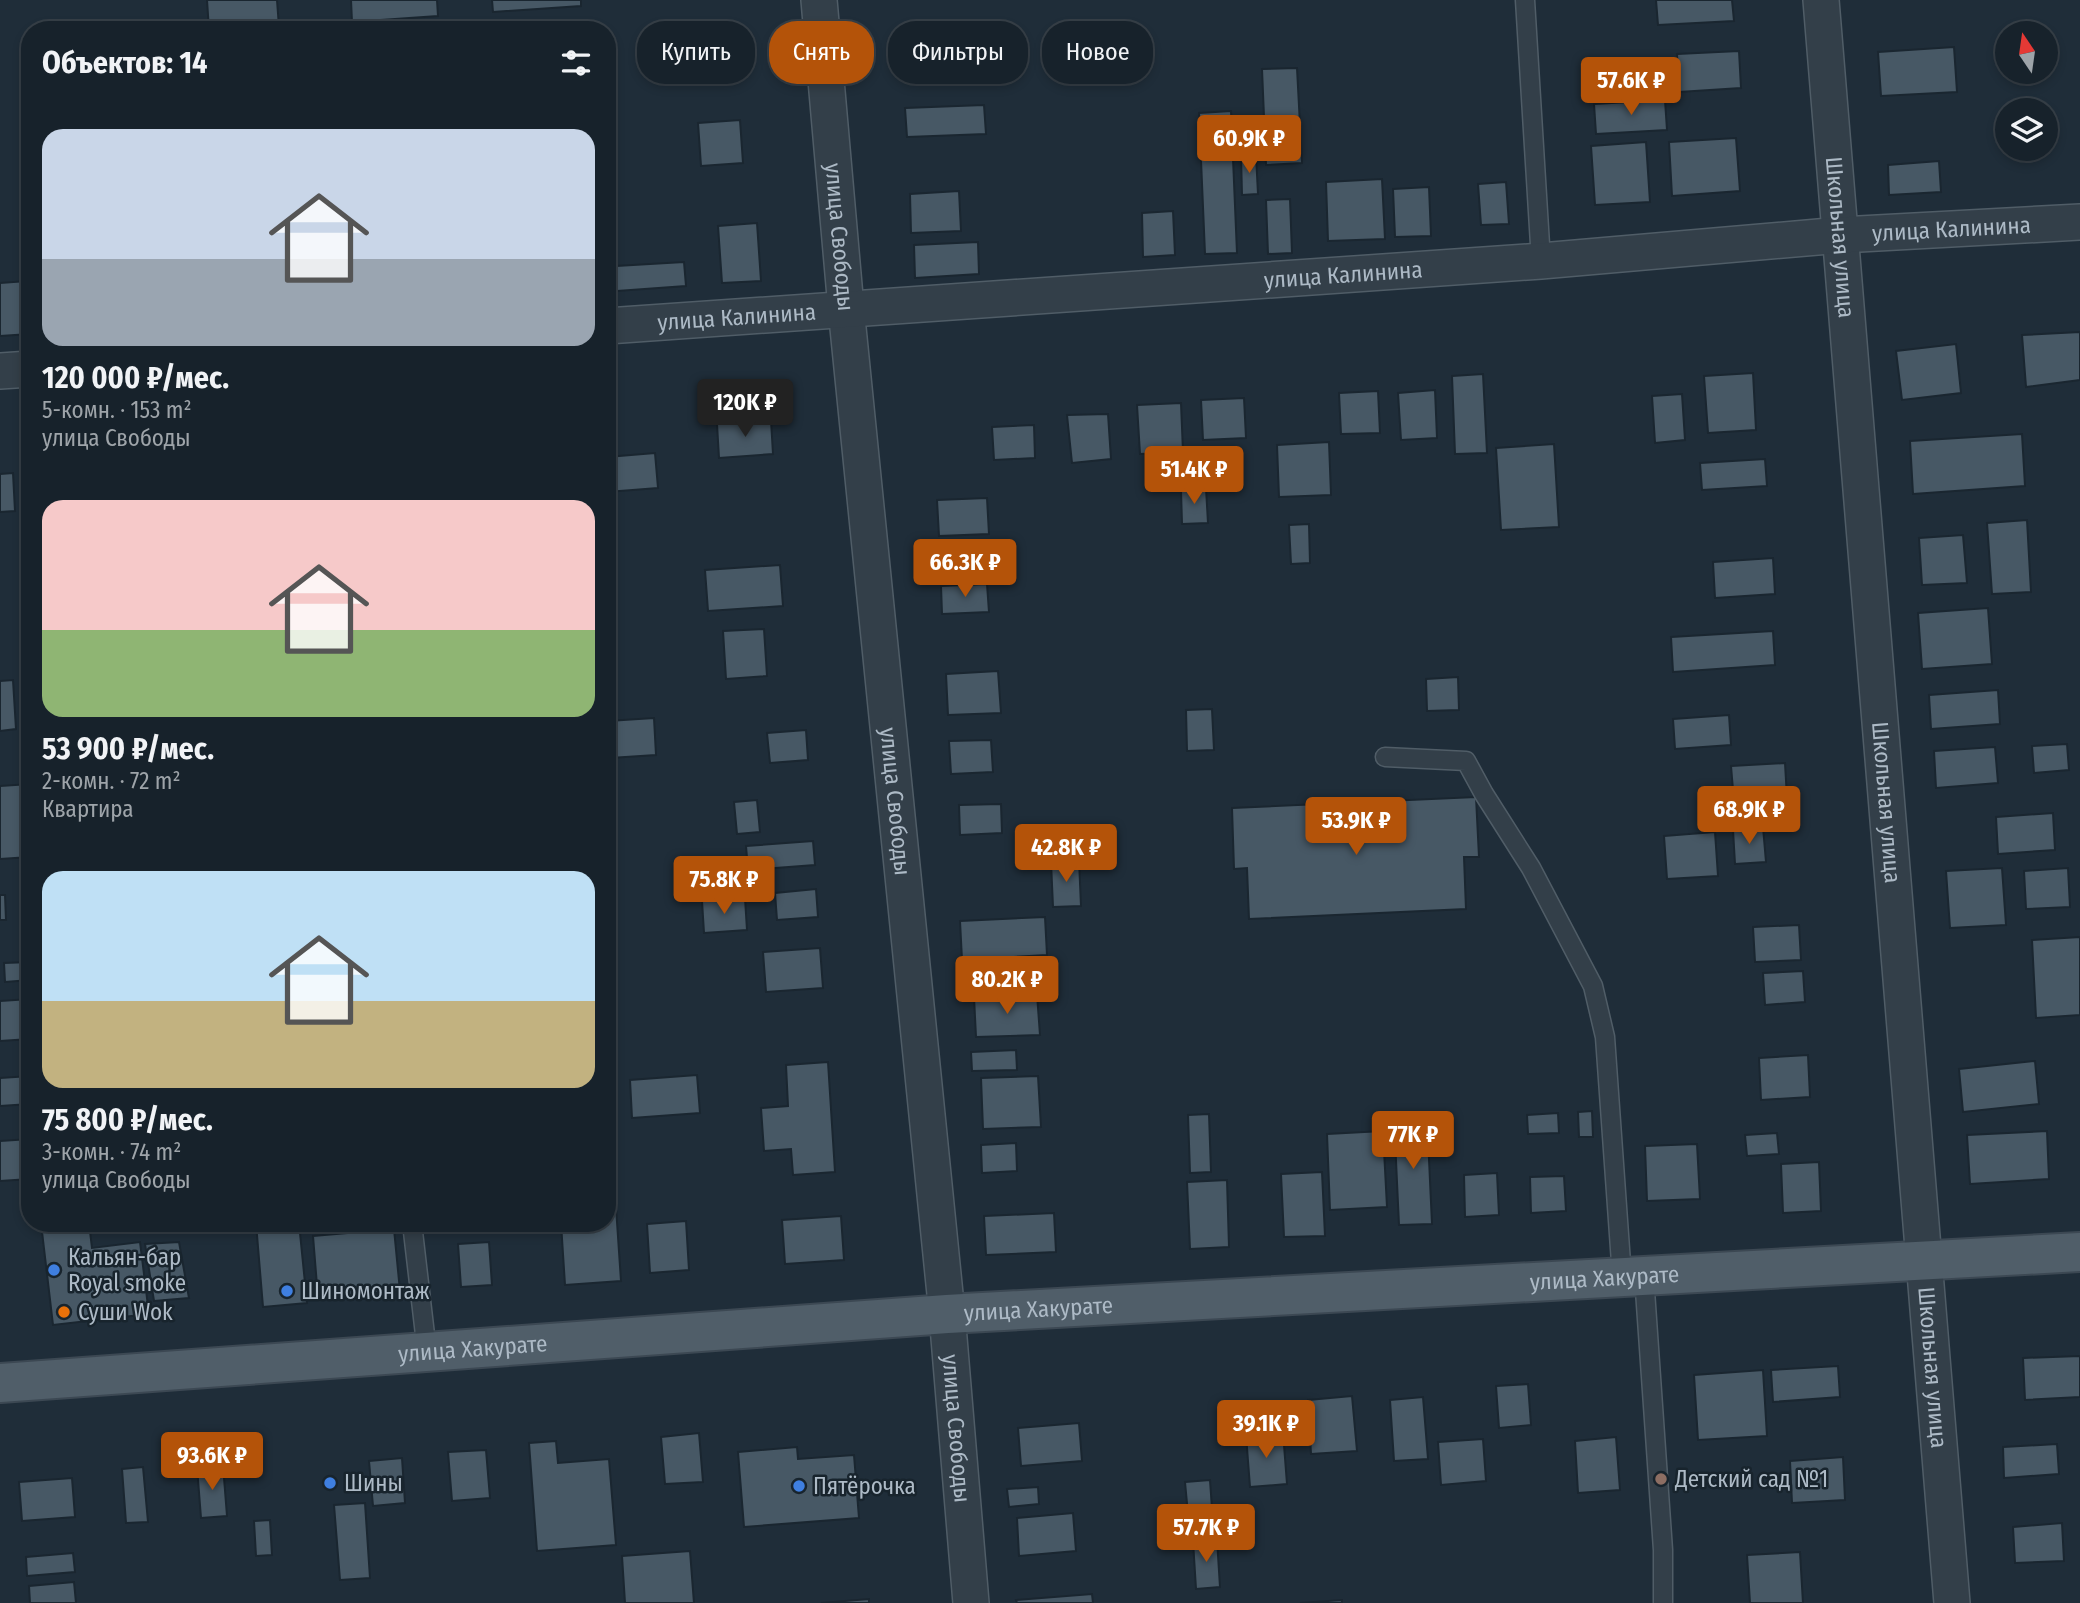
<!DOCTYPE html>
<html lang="ru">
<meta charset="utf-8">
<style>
body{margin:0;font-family:"Fira Sans Condensed",sans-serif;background:#202a33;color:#f1f3f6;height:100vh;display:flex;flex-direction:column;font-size:26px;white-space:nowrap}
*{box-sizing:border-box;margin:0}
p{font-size:23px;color:#9ea4a9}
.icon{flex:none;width:38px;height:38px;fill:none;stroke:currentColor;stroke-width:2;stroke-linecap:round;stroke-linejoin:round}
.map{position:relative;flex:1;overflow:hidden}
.sheet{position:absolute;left:21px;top:21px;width:595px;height:1211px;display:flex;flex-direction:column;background:#17222b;border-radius:28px;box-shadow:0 4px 10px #0003,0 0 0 2px #363f47}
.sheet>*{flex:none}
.top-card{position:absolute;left:637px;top:21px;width:665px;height:63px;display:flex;gap:14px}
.needle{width:46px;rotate:347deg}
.fabs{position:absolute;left:1995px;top:21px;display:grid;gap:14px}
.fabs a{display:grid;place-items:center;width:63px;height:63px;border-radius:50%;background:#17222b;box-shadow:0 4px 10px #0003,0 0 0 2px #363f47;font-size:35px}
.price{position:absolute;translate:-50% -60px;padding:0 16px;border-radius:7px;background:#b45309;color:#fff;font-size:23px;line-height:46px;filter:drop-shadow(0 2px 4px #0008)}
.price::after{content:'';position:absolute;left:50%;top:42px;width:21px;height:16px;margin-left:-10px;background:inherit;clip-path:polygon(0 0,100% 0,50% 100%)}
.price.on{background:#222;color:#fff}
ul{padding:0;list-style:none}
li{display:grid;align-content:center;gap:14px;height:371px;padding:0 21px}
li span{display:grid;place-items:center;height:217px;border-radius:21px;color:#555}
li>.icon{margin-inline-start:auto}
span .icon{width:126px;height:126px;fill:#fffc;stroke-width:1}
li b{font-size:30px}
h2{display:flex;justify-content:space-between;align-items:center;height:84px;padding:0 21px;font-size:30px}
.tag{padding:0 24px;border-radius:28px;background:#17222b;box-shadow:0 4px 10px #0003,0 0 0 2px #363f47;font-size:24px;line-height:63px}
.tag.on{background:#b45309;color:#fff}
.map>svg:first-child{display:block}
</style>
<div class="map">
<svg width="2080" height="1603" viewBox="0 0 2080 1603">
<rect width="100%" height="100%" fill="#1f2d39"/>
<g fill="#475865" stroke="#1a2630" stroke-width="2">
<path d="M207 0H277L279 27 209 30Z"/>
<path d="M351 0H437L438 16 352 22Z"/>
<path d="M492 0H581V6L493 12Z"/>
<path d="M1656 0H1732L1734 21 1658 25Z"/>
<path d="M959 21 961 77 910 79 908 23Z"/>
<path d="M1954 47 1957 92 1881 96 1878 52Z"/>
<path d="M1739 51 1741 88 1679 92 1677 54Z"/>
<path d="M1297 68 1302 163 1266 165 1262 69Z"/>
<path d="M1665 100 1667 130 1596 134 1594 104Z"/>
<path d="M984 105 986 134 907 137 905 108Z"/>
<path d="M1231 111 1237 253 1205 254 1199 113Z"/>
<path d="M740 120 743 163 701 166 698 123Z"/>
<path d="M1736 138 1740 191 1672 196 1669 142Z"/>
<path d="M1646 142 1650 202 1595 205 1591 146Z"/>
<path d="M1256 155 1258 194 1242 195 1241 156Z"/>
<path d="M1939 161 1941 192 1889 195 1888 165Z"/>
<path d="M1382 179 1385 239 1328 241 1326 182Z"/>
<path d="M1506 182 1509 224 1481 225 1478 184Z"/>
<path d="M1429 187 1431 236 1395 237 1393 189Z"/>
<path d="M959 191 961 231 911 233 910 194Z"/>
<path d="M1290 199 1292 253 1268 254 1266 200Z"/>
<path d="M1173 211 1175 255 1143 257 1142 213Z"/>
<path d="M757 223 761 281 722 283 718 226Z"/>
<path d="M978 242 979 274 915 278 914 245Z"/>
<path d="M684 262 686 286 617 291 616 266Z"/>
<path d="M27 281 30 334 0 336V283Z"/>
<path d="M2080 332V380L2026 387 2022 335Z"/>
<path d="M1956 344 1961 393 1902 400 1896 351Z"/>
<path d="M1753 373 1756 430 1708 433 1704 376Z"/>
<path d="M1483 374 1487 453 1455 454 1452 376Z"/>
<path d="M1435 390 1437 438 1401 440 1398 393Z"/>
<path d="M1378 391 1380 433 1341 434 1339 393Z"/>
<path d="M1682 394 1685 440 1655 443 1652 396Z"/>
<path d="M1244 398 1246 438 1203 440 1201 400Z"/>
<path d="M1181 403 1183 452 1140 454 1137 405Z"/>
<path d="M1108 414 1111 459 1072 463 1067 415Z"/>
<path d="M771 420 773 454 719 458 717 424Z"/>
<path d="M1034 425 1035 458 994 460 992 427Z"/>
<path d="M2022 434 2025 486 1913 494 1910 441Z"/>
<path d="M1329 442 1331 495 1279 497 1277 445Z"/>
<path d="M1554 444 1559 527 1501 530 1496 448Z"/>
<path d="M655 453 658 488 607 492V457Z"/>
<path d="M1765 459 1767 486 1702 490 1700 463Z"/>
<path d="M13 473 15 511 0 512V474Z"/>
<path d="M26 474H30V506H28Z"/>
<path d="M1206 488 1208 523 1182 524 1181 490Z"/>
<path d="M987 498 989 534 939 536 937 500Z"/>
<path d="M2027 520 2031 592 1992 594 1987 523Z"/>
<path d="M1309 524 1310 563 1291 564 1289 525Z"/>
<path d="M1963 535 1967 583 1922 585 1919 538Z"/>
<path d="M977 557 978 575 941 577 940 558Z"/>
<path d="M1773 558 1775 594 1715 598 1713 562Z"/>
<path d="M780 565 783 606 708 611 705 570Z"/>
<path d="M987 584 989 612 942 614 941 586Z"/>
<path d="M1988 608 1992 664 1922 669 1918 613Z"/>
<path d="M764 629 767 676 726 679 723 631Z"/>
<path d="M1773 631 1775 665 1673 672 1671 637Z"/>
<path d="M998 671 1001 713 948 715 946 674Z"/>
<path d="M1458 677 1459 710 1427 711 1426 679Z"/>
<path d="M13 680 16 729 0 731V681Z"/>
<path d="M1998 690 2000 724 1931 729 1929 695Z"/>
<path d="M1212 709 1214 750 1187 751 1186 710Z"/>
<path d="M1729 715 1731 745 1675 749 1673 719Z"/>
<path d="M654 718 656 755 610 758 608 721Z"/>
<path d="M806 730 808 760 770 763 767 733Z"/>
<path d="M991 740 993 772 951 774 949 741Z"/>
<path d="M2067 744 2069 770 2034 773 2032 746Z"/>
<path d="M1995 747 1998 783 1936 788 1934 751Z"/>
<path d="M1785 763 1787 798 1734 802 1731 766Z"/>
<path d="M30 784V857L0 859V786Z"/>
<path d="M1476 797 1479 857H1464L1466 909 1249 919 1247 868 1234 869 1232 808Z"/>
<path d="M757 800 760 832 737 834 734 802Z"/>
<path d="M1001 804 1002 833 960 835 959 805Z"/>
<path d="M2053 813 2055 850 1998 854 1996 817Z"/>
<path d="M1763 827 1766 862 1735 864 1733 830Z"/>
<path d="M1715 832 1718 876 1667 879 1664 836Z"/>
<path d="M813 841 815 865 748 870 746 846Z"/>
<path d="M1079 860 1081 906 1053 907 1051 862Z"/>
<path d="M2002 868 2006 925 1950 928 1946 871Z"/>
<path d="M2068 868 2070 907 2026 909 2024 871Z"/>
<path d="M816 889 818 917 777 920 775 893Z"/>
<path d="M0 895H5L6 920H0Z"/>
<path d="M745 898 747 930 704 933 702 901Z"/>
<path d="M1045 917 1047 955 962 960 960 921Z"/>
<path d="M1799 925 1801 960 1755 962 1753 927Z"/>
<path d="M2080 937V1015L2036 1018 2032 940Z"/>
<path d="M820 948 823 988 766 992 763 952Z"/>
<path d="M30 962V980L5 982 4 963Z"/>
<path d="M1803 971 1805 1002 1765 1005 1763 973Z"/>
<path d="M1037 994 1040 1035 976 1037 974 997Z"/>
<path d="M30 999V1039L0 1041V1001Z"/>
<path d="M1016 1050 1017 1070 972 1071 971 1052Z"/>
<path d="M1808 1055 1810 1097 1761 1100 1759 1058Z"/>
<path d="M2035 1061 2039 1104 1963 1112 1959 1069Z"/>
<path d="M828 1062 835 1172 793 1175 791 1149 764 1151 761 1108 788 1106 786 1065Z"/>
<path d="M697 1075 700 1113 632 1118 630 1080Z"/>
<path d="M30 1076V1104L0 1106V1078Z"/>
<path d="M1038 1076 1041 1127 983 1129 981 1078Z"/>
<path d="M1592 1111 1593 1137H1579L1578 1112Z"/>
<path d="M1558 1113 1559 1133 1528 1134 1527 1115Z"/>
<path d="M1209 1114 1211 1172 1190 1173 1188 1115Z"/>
<path d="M1427 1116 1432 1224 1399 1225 1394 1118Z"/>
<path d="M1383 1131 1387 1207 1330 1210 1327 1134Z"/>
<path d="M2047 1131 2049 1179 1970 1184 1967 1135Z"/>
<path d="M1777 1133 1779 1154 1747 1156 1745 1135Z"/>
<path d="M30 1139V1179L0 1181V1141Z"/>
<path d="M1016 1143 1017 1171 982 1173 981 1145Z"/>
<path d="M1697 1144 1700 1199 1647 1201 1645 1146Z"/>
<path d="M1819 1162 1821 1211 1783 1213 1781 1164Z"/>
<path d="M1322 1172 1325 1236 1284 1237 1281 1174Z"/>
<path d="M1497 1173 1499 1215 1465 1217 1464 1175Z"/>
<path d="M1564 1176 1566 1211 1531 1213 1530 1177Z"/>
<path d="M1227 1180 1229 1247 1190 1249 1187 1182Z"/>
<path d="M616 1207 621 1281 565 1285 561 1223H607V1208Z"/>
<path d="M1054 1213 1056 1252 986 1255 984 1216Z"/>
<path d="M841 1216 844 1260 785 1264 782 1220Z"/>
<path d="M686 1221 689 1270 650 1273 647 1224Z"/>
<path d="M41 1223H89L92 1248 140 1242 149 1314 53 1325Z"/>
<path d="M256 1223H299L307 1303 263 1307Z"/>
<path d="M394 1229 400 1291 318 1298 313 1236Z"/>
<path d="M179 1242 189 1298 154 1301 145 1244Z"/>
<path d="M489 1242 492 1285 461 1287 458 1244Z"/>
<path d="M2080 1356V1397L2025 1400 2023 1358Z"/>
<path d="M1838 1366 1840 1397 1773 1402 1771 1370Z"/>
<path d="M1763 1370 1767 1436 1698 1440 1694 1375Z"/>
<path d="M1528 1384 1531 1425 1499 1428 1496 1386Z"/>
<path d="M1352 1396 1357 1451 1311 1454 1308 1400Z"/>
<path d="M1423 1397 1428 1459 1394 1461 1390 1400Z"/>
<path d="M1079 1423 1082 1461 1021 1466 1018 1428Z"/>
<path d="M1283 1432 1287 1484 1250 1487 1246 1435Z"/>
<path d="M699 1433 703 1482 665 1484 661 1437Z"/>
<path d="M1616 1437 1620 1490 1578 1493 1575 1441Z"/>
<path d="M1483 1439 1486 1481 1441 1485 1438 1442Z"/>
<path d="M556 1441 558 1463 609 1459 616 1545 537 1551 529 1443Z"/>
<path d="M2057 1444 2059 1474 2004 1478 2003 1447Z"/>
<path d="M797 1447 798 1459 854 1455 859 1518 744 1527 738 1452Z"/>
<path d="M486 1450 490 1498 452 1501 448 1452Z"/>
<path d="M1843 1457 1845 1500 1792 1503 1790 1461Z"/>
<path d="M402 1458 405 1503 373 1506 369 1461Z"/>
<path d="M223 1465 227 1516 201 1518 197 1467Z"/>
<path d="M143 1467 148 1522 126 1523 122 1469Z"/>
<path d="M72 1478 75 1517 22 1521 19 1482Z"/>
<path d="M1210 1480 1213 1523 1189 1525 1185 1482Z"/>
<path d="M1038 1487 1039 1504 1009 1507 1007 1489Z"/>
<path d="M365 1503 370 1578 340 1580 334 1505Z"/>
<path d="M1073 1513 1076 1551 1019 1556 1017 1518Z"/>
<path d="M270 1520 272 1555 256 1556 254 1521Z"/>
<path d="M2062 1523 2064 1561 2015 1563 2013 1527Z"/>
<path d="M1217 1539 1220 1587 1196 1589 1193 1541Z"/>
<path d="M690 1551 694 1603H625L622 1556Z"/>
<path d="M1800 1552 1803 1603H1750L1747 1555Z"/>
<path d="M73 1553 75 1572 27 1576 26 1557Z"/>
<path d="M74 1582 76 1603H30L29 1586Z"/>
<path d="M1092 1594 1093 1603H1017L1016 1600Z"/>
<path d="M869 1599V1603H821Z"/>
<path d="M1342 1600V1603H1300Z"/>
</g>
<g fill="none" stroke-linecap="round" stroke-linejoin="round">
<defs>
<g id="lane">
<path d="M1525 0 1541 261"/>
<path d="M1385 757 1466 761 1484 794 1531 868 1593 986 1605 1037 1622 1277"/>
<path d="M412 1223 427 1352"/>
<path d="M1644 1276 1663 1550V1603"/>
</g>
<g id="street">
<path id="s1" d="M819 0 846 308 947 1314 971 1603"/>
<path id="s2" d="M1821 0 1952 1603"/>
<path id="s3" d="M607 326 1541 261 1841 235 2080 222"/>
<path d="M0 371 30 369"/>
</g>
<g id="primary">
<path id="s4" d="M0 1383 947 1314 2080 1252"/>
</g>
</defs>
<use href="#lane" stroke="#505d67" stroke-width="21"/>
<use href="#street" stroke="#505d67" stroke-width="38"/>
<use href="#primary" stroke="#3c4853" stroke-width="42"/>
<use href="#lane" stroke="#333f49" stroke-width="18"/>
<use href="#street" stroke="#333f49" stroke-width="35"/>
<use href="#primary" stroke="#505e69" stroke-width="38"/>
</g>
<g fill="#3f7fe0" stroke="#18242d" stroke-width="2.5">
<circle cx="54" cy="1270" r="7"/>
<circle cx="287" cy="1291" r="7"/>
<circle cx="330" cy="1483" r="7"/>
<circle cx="799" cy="1486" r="7"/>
</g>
<circle fill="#e8710a" stroke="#18242d" stroke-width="2.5" cx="64" cy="1312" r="7"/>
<circle fill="#8d6e63" stroke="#18242d" stroke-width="2.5" cx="1661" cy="1479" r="7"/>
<g text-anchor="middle" stroke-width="5" stroke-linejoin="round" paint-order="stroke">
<g font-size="23" fill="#adbac6" stroke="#18242d">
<text dy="8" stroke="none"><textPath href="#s3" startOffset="1348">улица Калинина</textPath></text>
<text dy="8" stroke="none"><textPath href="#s2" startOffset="238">Школьная улица</textPath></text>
<text dy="8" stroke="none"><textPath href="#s1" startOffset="238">улица Свободы</textPath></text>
<text dy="8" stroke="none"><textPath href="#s3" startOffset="738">улица Калинина</textPath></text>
<text dy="8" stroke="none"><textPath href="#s3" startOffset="130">улица Калинина</textPath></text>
<text dy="8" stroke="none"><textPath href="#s1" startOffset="805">улица Свободы</textPath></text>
<text dy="8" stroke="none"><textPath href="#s2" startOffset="805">Школьная улица</textPath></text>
<text dy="8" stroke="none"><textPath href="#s4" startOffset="1608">улица Хакурате</textPath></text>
<text dy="8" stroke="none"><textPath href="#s4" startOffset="1041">улица Хакурате</textPath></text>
<text dy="8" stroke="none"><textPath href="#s4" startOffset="474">улица Хакурате</textPath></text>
<text dy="8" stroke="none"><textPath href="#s2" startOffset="1372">Школьная улица</textPath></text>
<text dy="8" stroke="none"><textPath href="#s1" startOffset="1435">улица Свободы</textPath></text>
</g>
<g font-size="23" fill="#adbac6" stroke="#18242d" text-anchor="start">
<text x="68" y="1265">Кальян-бар<tspan x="68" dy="26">Royal smoke</tspan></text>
<text x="301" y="1299">Шиномонтаж</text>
<text x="78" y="1320">Суши Wok</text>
<text x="1675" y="1487">Детский сад №1</text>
<text x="344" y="1491">Шины</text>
<text x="813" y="1494">Пятёрочка</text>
</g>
</g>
</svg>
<div class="fabs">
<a><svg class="needle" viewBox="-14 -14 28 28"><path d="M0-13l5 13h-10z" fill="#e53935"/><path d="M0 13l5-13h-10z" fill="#9ea4a9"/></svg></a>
<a><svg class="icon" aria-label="layers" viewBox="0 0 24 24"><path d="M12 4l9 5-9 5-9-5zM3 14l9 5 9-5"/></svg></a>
</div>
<b class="price" style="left:1631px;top:117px">57.6K ₽</b>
<b class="price" style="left:1249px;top:175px">60.9K ₽</b>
<b class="price on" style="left:745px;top:439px">120K ₽</b>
<b class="price" style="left:1194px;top:506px">51.4K ₽</b>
<b class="price" style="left:965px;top:599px">66.3K ₽</b>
<b class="price" style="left:1749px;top:846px">68.9K ₽</b>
<b class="price" style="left:1356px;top:857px">53.9K ₽</b>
<b class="price" style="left:1066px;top:884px">42.8K ₽</b>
<b class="price" style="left:724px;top:916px">75.8K ₽</b>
<b class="price" style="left:1007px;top:1016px">80.2K ₽</b>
<b class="price" style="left:1413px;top:1171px">77K ₽</b>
<b class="price" style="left:1266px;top:1460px">39.1K ₽</b>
<b class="price" style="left:212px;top:1492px">93.6K ₽</b>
<b class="price" style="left:1206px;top:1564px">57.7K ₽</b>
<div class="top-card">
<a class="tag">Купить</a>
<a class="tag on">Снять</a>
<a class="tag">Фильтры</a>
<a class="tag">Новое</a>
</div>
<section class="sheet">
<h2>Объектов: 14<svg class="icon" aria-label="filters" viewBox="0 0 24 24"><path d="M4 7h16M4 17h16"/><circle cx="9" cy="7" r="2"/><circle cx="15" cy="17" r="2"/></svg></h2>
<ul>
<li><span style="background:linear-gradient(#c9d6e8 60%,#9aa5b1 0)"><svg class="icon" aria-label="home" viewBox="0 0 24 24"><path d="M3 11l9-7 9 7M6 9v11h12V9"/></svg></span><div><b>120 000 ₽/мес.</b><p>5-комн. · 153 m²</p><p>улица Свободы</p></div></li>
<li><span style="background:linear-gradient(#f6c9c9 60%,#8fb573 0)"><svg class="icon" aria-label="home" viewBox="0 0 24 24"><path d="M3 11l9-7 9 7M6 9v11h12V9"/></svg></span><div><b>53 900 ₽/мес.</b><p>2-комн. · 72 m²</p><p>Квартира</p></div></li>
<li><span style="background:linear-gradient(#bfe0f5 60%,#c2b280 0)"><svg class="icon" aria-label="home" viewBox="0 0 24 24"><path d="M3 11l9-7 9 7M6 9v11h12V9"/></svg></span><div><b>75 800 ₽/мес.</b><p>3-комн. · 74 m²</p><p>улица Свободы</p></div></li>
</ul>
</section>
</div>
